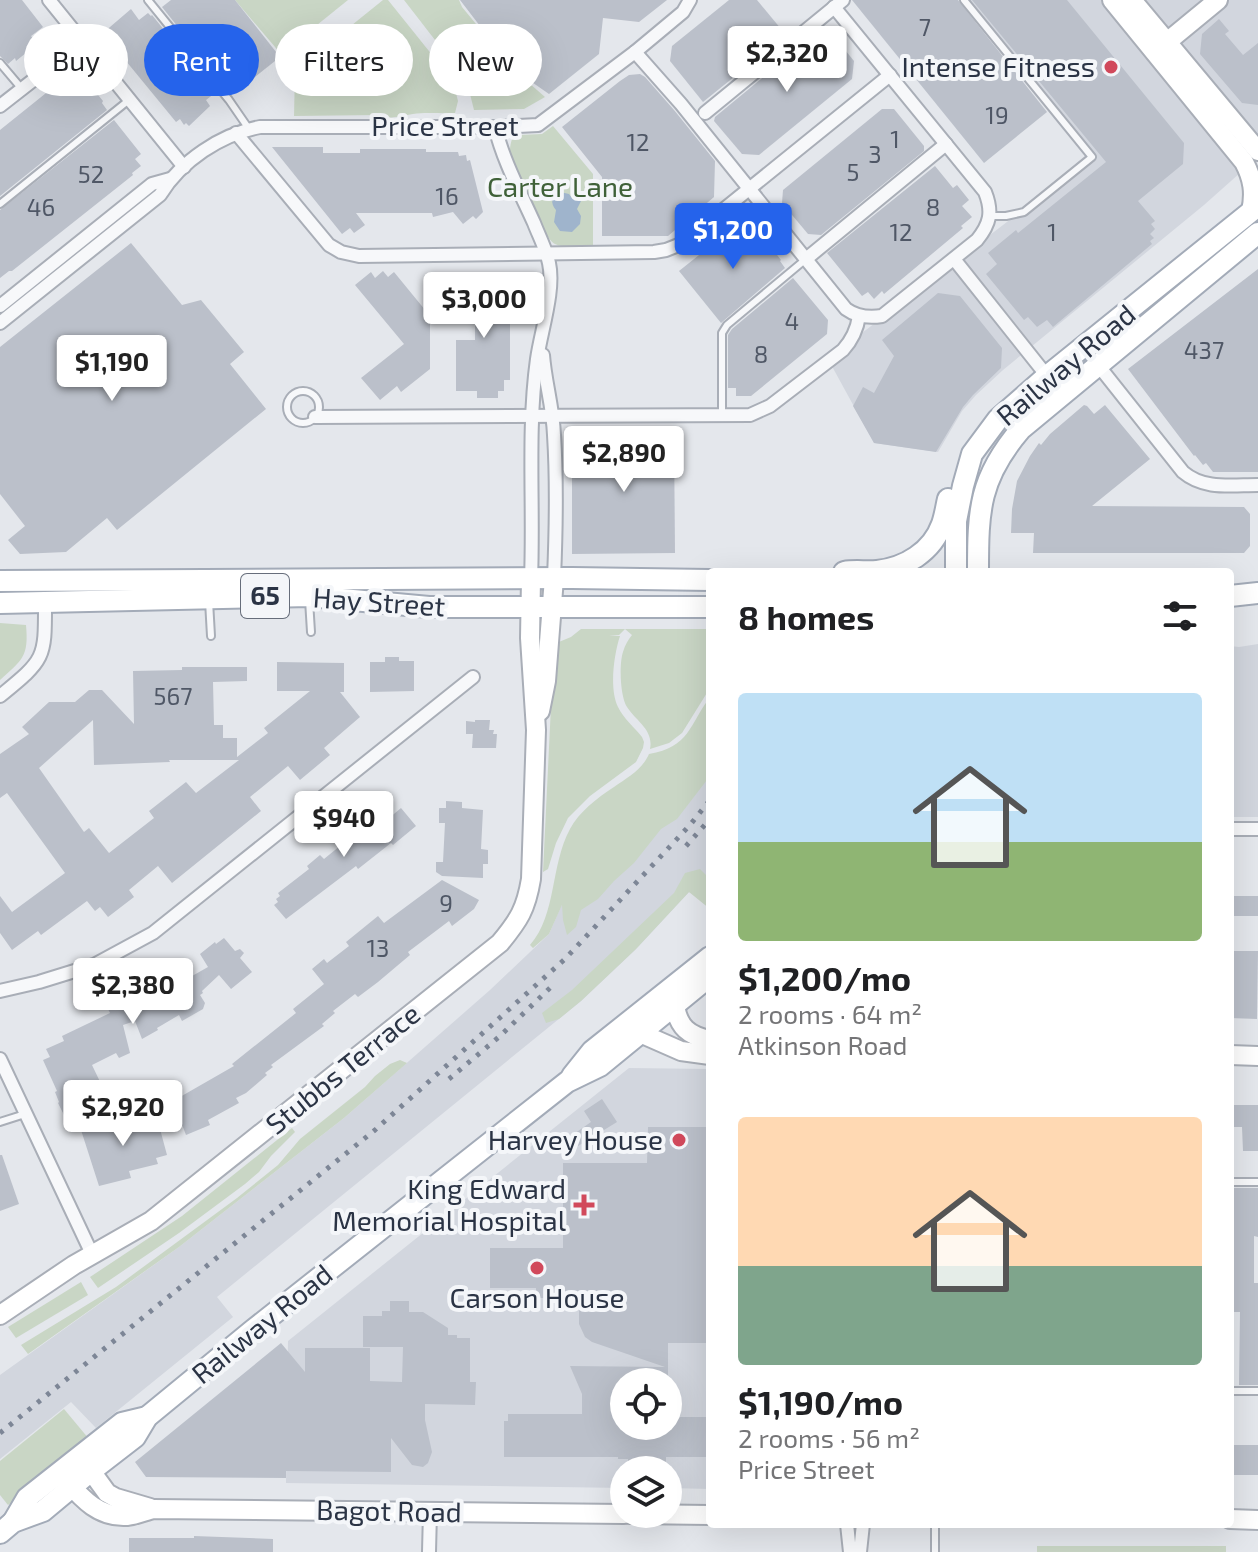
<!DOCTYPE html>
<meta charset="utf-8">
<style>
body{margin:0;font-family:"Exo 2",sans-serif;background:#f6f6f6;color:#202124;height:100vh;display:flex;flex-direction:column;font-size:30px;white-space:nowrap}
*{box-sizing:border-box;margin:0}
p{font-size:26px;color:#757577}
.icon{flex:none;width:44px;height:44px;fill:none;stroke:currentColor;stroke-width:2;stroke-linecap:round;stroke-linejoin:round}
.map{position:relative;flex:1;overflow:hidden}
.sheet{position:absolute;left:706px;top:568px;width:528px;height:960px;display:flex;flex-direction:column;background:#fff;border-radius:8px;box-shadow:0 8px 32px #0002}
.sheet>*{flex:none}
.hud{position:absolute;left:24px;top:24px;width:562px;height:72px;display:flex;gap:16px}
.controls{position:absolute;left:610px;top:1368px;display:grid;gap:16px}
.controls a{display:grid;place-items:center;width:72px;height:72px;border-radius:50%;background:#fff;box-shadow:0 8px 32px #0002;font-size:40px}
.price{position:absolute;translate:-50% -68px;padding:0 18px;border-radius:8px;background:#fff;color:#222;font-size:26px;line-height:52px;filter:drop-shadow(0 2px 4px #0008)}
.price::after{content:'';position:absolute;left:50%;top:48px;width:24px;height:18px;margin-left:-12px;background:inherit;clip-path:polygon(0 0,100% 0,50% 100%)}
.price.on{background:#2563eb;color:#fff}
ul{padding:0;list-style:none}
li{display:grid;align-content:center;gap:16px;height:424px;padding:0 32px}
li span{display:grid;place-items:center;height:248px;border-radius:8px;color:#555}
li>.icon{margin-inline-start:auto}
span .icon{width:144px;height:144px;fill:#fffc;stroke-width:1}
li b{font-size:34px}
h2{display:flex;justify-content:space-between;align-items:center;height:96px;padding:0 32px;font-size:34px}
.tag{padding:0 28px;border-radius:36px;background:#fff;box-shadow:0 8px 32px #0002;font-size:28px;line-height:72px}
.tag.on{background:#2563eb;color:#fff}
.map>svg:first-child{display:block}
</style>
<div class="map">
<svg width="1258" height="1552" viewBox="0 0 1258 1552">
<rect width="100%" height="100%" fill="#e4e7ec"/>
<g fill="#d2d6de" fill-rule="evenodd">
<path d="M964 0H1258V157L1204 205 1003 370 976 395 962 411 938 452 874 443 828 359 1092 157Z"/>
<path d="M1258 644V817H1230V646L1239 647Z"/>
<path d="M710 733V894L704 898 689 892 636 949 581 1001 217 1297 233 1317 96 1428 71 1402 0 1459V1375L179 1247 344 1118 490 990 549 934 563 902Z"/>
<path d="M629 1068 710 1069V1489L668 1488V1470H624V1488L286 1483 288 1341ZM624 1382H668V1426H624Z"/>
</g>
<g fill="#c9d6c5">
<path d="M235 0H348L281 54Z"/>
<path d="M383 0H388L453 81 458 101 455 113C442 114 426 112 413 114 401 116 391 120 379 115L294 116 295 71Z"/>
<path d="M404 0H459L462 7 513 69 545 97 524 109 474 110 468 86 459 71Z"/>
<path d="M553 126 593 174V246C582 246 565 249 555 244 544 239 515 172 511 158 509 152 510 146 512 139L519 135 542 134Z"/>
<path d="M0 623 26 625C29 657 22 660 0 680Z"/>
<path d="M581 629H710V688L682 733 669 743 650 749C654 730 636 721 627 707 620 696 619 664 623 652 625 645 628 640 632 635L625 629 619 635 609 636H620C614 654 609 689 618 707 623 718 635 728 642 737L644 742 643 748 636 762 590 796 568 818 556 843 548 869 543 872 554 644 571 637Z"/>
<path d="M710 697V776L677 819 661 829 634 863 614 881 598 899 581 910 576 927 567 935 563 920 562 905 549 934 533 948 530 945C557 914 550 866 570 829 579 812 597 798 614 787 628 777 642 770 649 754 690 747 689 725 710 697Z"/>
<path d="M700 869 710 879V909L689 892 636 949 581 1001 559 1019 546 1023 542 1013 572 990 674 893 685 873Z"/>
<path d="M400 1060 407 1063 344 1118 179 1247 28 1354 21 1345 116 1287 237 1198 278 1165 300 1139 365 1087 375 1076 390 1064Z"/>
<path d="M292 1128 295 1132 271 1156 259 1172 245 1184 179 1233 98 1288 90 1277 182 1216Z"/>
<path d="M81 1282 88 1295 16 1338 8 1327Z"/>
<path d="M64 1409 89 1439 8 1505 0 1495V1461Z"/>
<rect x="1037" y="1546" width="189" height="6"/>
</g>
<path fill="#9fb4cc" d="M560 192 569 194 572 198 577 197 581 201 577 209 581 216 580 224 572 232 560 231 554 222 556 210C550 203 551 196 560 192Z"/>
<g fill="#bbc0ca" fill-rule="evenodd">
<path d="M0 0H22L43 27 31 36 37 44 16 61 15 58 8 64 0 56Z"/>
<path d="M171 0H235L280 57 240 89 226 87 162 7Z"/>
<path d="M460 0H667L639 22 603 18 599 54 549 94 513 69Z"/>
<path d="M729 0H757L786 35 703 102 670 61 672 46Z"/>
<path d="M852 0H958L1047 112 984 163Z"/>
<path d="M972 0H1067L1184 143 1183 164 1138 201 1155 221 1151 224 1155 229 1150 234 1154 238 1150 241 1152 244 1053 327 1047 320 1037 327 1028 317 1024 320 986 274 997 264 988 253 1016 230 1018 233 1106 162Z"/>
<path d="M131 9 139 20 148 13 151 16 152 15 215 93 206 100 210 106 189 126 186 123 184 125 180 119 176 122 103 33Z"/>
<path d="M1219 19 1229 31 1225 34 1243 55 1258 43V105L1242 103 1200 54 1202 34Z"/>
<path d="M823 28 828 29 854 61 852 79 759 155 742 154 714 121 715 117Z"/>
<path d="M71 73 84 89 90 85 103 101 102 103 107 110 0 196V130Z"/>
<path d="M640 74 645 77 674 110 715 161 714 197 668 236H602V177L562 127 620 81 629 75Z"/>
<path d="M882 109H894L924 146V151L821 235 808 234 782 203 783 190Z"/>
<path d="M114 120 141 154 135 159 141 166 132 173 133 175 12 271H9L0 278V210Z"/>
<path d="M272 147H323V153H360V149H426V152H458L459 156 466 155 467 161 470 160 483 212 476 219 473 216 463 224 453 212 433 217 432 213H356L365 225 354 233 350 228 342 234Z"/>
<path d="M935 166 953 188 957 185 969 200 962 206 972 217 961 226 963 228 884 294 882 291 874 299 868 292 862 296 827 253Z"/>
<path d="M738 224 744 231 751 225 758 234 759 232 781 260 780 261 785 268 721 323 679 271Z"/>
<path d="M131 243 182 305 201 300 244 352 230 364 266 409 117 530 107 518 66 552 20 554 8 540 25 526 0 494V347Z"/>
<path d="M1258 269V472H1213L1206 463 1203 465 1195 455 1194 456 1128 369Z"/>
<path d="M383 271 388 277 394 272 430 316V369L401 392 397 386 380 400 361 378 404 344 355 285 371 272 375 278Z"/>
<path d="M464 274H485V283H500L510 320V380H504V391H498V398H477V391H456V340H475V306H457V289H464Z"/>
<path d="M793 278 828 320 827 334 751 396H736V388H728V335L732 329Z"/>
<path d="M938 293 960 296 1002 348 1001 368 973 395 963 407 936 452 874 443 853 406 863 387 874 393 894 356 882 340Z"/>
<path d="M1084 405 1087 406 1094 414 1105 405 1150 459 1092 506 1244 507 1250 514V546L1244 553H1033L1034 533H1011L1012 509 1017 481 1030 456 1039 443 1041 445 1050 434Z"/>
<path d="M588 434H674L675 553 572 554V447Z"/>
<path d="M385 657H399V661H414V691L370 692V662H385Z"/>
<path d="M277 662 344 663V692H340L360 717 324 748 330 755 300 780 288 766 250 797 261 811 172 883 158 866 129 890 134 897 108 917 100 907 95 911 87 901 41 935 38 931 12 950 0 933V896L12 912 65 873 7 793 0 798V754L29 734 22 727 49 702H75L89 690H102L134 724 133 671 182 670V667H247V681L213 682 214 725H223V738H237V757L268 733 264 728 310 691H277ZM93 720 94 765 170 762 169 760H239L196 793 186 782 149 811 154 818 109 853 89 828 84 832 39 768Z"/>
<path d="M475 720H490L489 730H494L493 734H497L496 748H472L473 734H466V721L475 722Z"/>
<path d="M446 801 462 802V808L483 810 481 849 488 850V864H483V878L442 876 436 872V862H443L445 823H439V808H446Z"/>
<path d="M401 808 416 826 393 845 391 843 358 869 356 866 286 919 274 905 278 902 276 899 280 896 278 893 309 869 307 866 320 855 324 859 346 841 342 836 358 822 361 826 381 810 388 819Z"/>
<path d="M442 880 479 900 474 909 452 926 449 921 408 952 410 955 378 982 358 997 355 994 333 1011 335 1013 322 1024 324 1026 271 1065 273 1067 265 1073 267 1075 246 1093 236 1098 239 1103 208 1120 210 1125 186 1135 173 1101 234 1066 232 1064 296 1013 293 1009 324 984 312 969 324 959 327 963 349 946 346 942 378 916 384 923Z"/>
<rect x="1230" y="896" width="28" height="20"/>
<path d="M224 938 235 951 240 949 244 953 240 958 252 972 231 989 219 975 202 991 203 993 200 995 205 1003 203 1009 182 1021 179 1015 157 1028 158 1030 142 1039 135 1021 123 1025 130 1053 119 1058 116 1053 92 1065 103 1088 90 1095 94 1103 65 1117 58 1103 59 1102 55 1092 57 1091 43 1060 50 1057 46 1049 64 1041 62 1036 110 1013 108 1009 121 1003 122 1005 175 978 178 984 208 967 200 954 215 942 216 944Z"/>
<path d="M1230 951H1258L1257 1019 1230 1018Z"/>
<path d="M602 1099 617 1122 578 1146 571 1136 591 1122 584 1111Z"/>
<path d="M1230 1105H1258V1151H1243L1242 1127H1230Z"/>
<path d="M136 1115 137 1120 147 1117 151 1131 160 1129 167 1155 156 1158 158 1164 129 1171 131 1178 99 1186 81 1130Z"/>
<path d="M648 1127H710V1343H668V1382H624V1426H668V1417H710V1457H666V1464L628 1463V1459H618V1457H504V1421H508V1414H582V1394L570 1366 665 1367 592 1342 585 1337 579 1324V1298H536V1288H490V1248H563V1163H647Z"/>
<path d="M0 1155H2L19 1204 0 1211Z"/>
<path d="M1230 1188H1258V1237L1254 1236V1283H1258V1385H1239L1240 1312H1230Z"/>
<path d="M390 1301H409V1312H423L448 1328V1335H457V1338H470V1382H476L475 1405 425 1404V1420L432 1452 428 1463 423 1467 412 1465 391 1438V1472L286 1471V1478L146 1477 135 1462 281 1343 305 1372V1348H370V1381L402 1382 403 1347H363V1316H382V1311H390Z"/>
<rect x="1230" y="1445" width="28" height="30"/>
<path d="M194 1536 273 1539V1552H129V1538H194Z"/>
</g>
<g fill="none" stroke-linecap="round" stroke-linejoin="round">
<defs>
<g id="lane">
<path d="M148 0 229 100 249 129"/>
<path d="M964 0 1092 157 1024 212 1006 216H989"/>
<path d="M0 63 22 89"/>
<path d="M0 204 129 100"/>
<circle cx="303" cy="407" r="16"/>
<path d="M722 415V333L727 325 806 259"/>
<path d="M309 600 311 632"/>
<path d="M209 601 211 636"/>
<path d="M0 1122 25 1114"/>
<path d="M1230 1182H1258"/>
<path d="M1230 1391H1258"/>
<path d="M935 1552V1524"/>
</g>
<g id="street">
<path d="M49 0 184 167"/>
<path d="M635 52 681 104 846 309C857 317 869 318 882 316L977 240C990 224 993 212 985 192L834 7"/>
<path d="M0 106 82 42"/>
<path d="M705 113 843 0"/>
<path d="M495 127C503 160 520 192 534 223 539 236 546 249 549 263 555 290 541 331 537 359 527 431 534 506 531 579"/>
<path d="M236 133 329 245 341 252 359 256 654 252 666 250 681 244 890 75"/>
<path d="M806 259 946 144"/>
<path d="M954 259 1047 376"/>
<path d="M0 306 152 184 170 179"/>
<path d="M0 323 160 195C181 161 221 134 260 127H495L538 125 635 52 683 12 690 0"/>
<path d="M543 355C545 382 553 407 554 435 557 482 556 531 554 578"/>
<path d="M1098 365 1183 472C1204 490 1231 485 1258 485"/>
<path d="M315 417 750 415 770 406 843 350C852 340 857 330 859 316"/>
<path d="M0 696C47 658 45 658 45 598"/>
<path d="M1230 829H1258"/>
<path d="M0 991 39 982 94 965 153 933 473 677"/>
<path d="M0 1059 92 1254"/>
<path d="M847 1524 850 1552"/>
<path d="M429 1552 430 1512"/>
<path d="M860 1552 863 1524"/>
</g>
<g id="secondary">
<path d="M1112 0 1244 162C1253 179 1255 193 1251 211"/>
<path d="M1132 0 1258 151"/>
<path d="M1167 42 1218 0"/>
<path d="M540 711 546 681 554 578"/>
<path d="M675 1005C678 1027 689 1036 710 1040"/>
<path d="M640 1033 681 1051 710 1055"/>
<path d="M1230 1055 1258 1056"/>
<path d="M0 1315 74 1265 151 1221 500 943C519 920 526 909 531 879L536 730 530 638 531 579"/>
<path d="M83 1460 107 1493 116 1498 150 1508"/>
<path d="M62 1476C80 1496 97 1518 127 1516 136 1515 145 1511 153 1509L624 1514"/>
<path d="M630 1514 710 1515"/>
<path d="M1230 1519 1258 1520"/>
</g>
<g id="primary">
<path d="M844 572C855 570 866 572 877 571 905 568 932 552 942 524 945 516 946 507 948 499"/>
<path d="M956 572V521L963 486 972 454 998 419 1047 376 1258 206"/>
<path d="M978 572C978 510 979 478 1021 429L1258 233"/>
<path d="M0 581 572 578 710 580"/>
<path d="M1230 596 1258 593"/>
<path d="M0 603 309 596 429 607H710"/>
<path d="M572 1076 592 1051 710 957"/>
<path d="M13 1522 27 1498 122 1423 147 1417"/>
<path d="M0 1533 13 1522 43 1511 91 1471 135 1437 147 1417 253 1330 567 1082 600 1066 710 976"/>
</g>
</defs>
<use href="#lane" stroke="#a9aeb7" stroke-width="10"/>
<use href="#street" stroke="#a9aeb7" stroke-width="16"/>
<use href="#secondary" stroke="#a9aeb7" stroke-width="22"/>
<use href="#primary" stroke="#a3abb8" stroke-width="24"/>
<use href="#lane" stroke="#f7f8fa" stroke-width="6"/>
<use href="#street" stroke="#f7f8fa" stroke-width="12"/>
<use href="#secondary" stroke="#fff" stroke-width="18"/>
<use href="#primary" stroke="#fff" stroke-width="20"/>
<g stroke="#7d8696" stroke-width="5" stroke-dasharray="4 8" stroke-linecap="butt">
<path d="M686 846 710 819"/>
<path d="M449 1079 500 1036 553 985"/>
<path d="M0 1433 375 1130 565 959 690 825 710 800"/>
</g>
</g>
<g fill="#d1495b" stroke="#f4f6f9" stroke-width="3">
<circle cx="1111" cy="67" r="8"/>
<circle cx="679" cy="1140" r="8"/>
<path d="M580 1193h8v8h8v8h-8v8h-8v-8h-8v-8h8z"/>
<circle cx="537" cy="1268" r="8"/>
</g>
<g text-anchor="middle" stroke-width="8" stroke-linejoin="round" paint-order="stroke">
<g font-size="24" fill="#4f5766">
<text x="925" y="36">7</text>
<text x="997" y="124">19</text>
<text x="895" y="148">1</text>
<text x="638" y="151">12</text>
<text x="875" y="163">3</text>
<text x="853" y="181">5</text>
<text x="91" y="183">52</text>
<text x="447" y="205">16</text>
<text x="41" y="216">46</text>
<text x="933" y="216">8</text>
<text x="901" y="241">12</text>
<text x="1052" y="241">1</text>
<text x="792" y="330">4</text>
<text x="1204" y="359">437</text>
<text x="761" y="363">8</text>
<text x="173" y="705">567</text>
<text x="446" y="912">9</text>
<text x="378" y="957">13</text>
</g>
<rect fill="#f4f6f9" stroke="#676e7b" stroke-width="2" x="241" y="574" width="48" height="44" rx="6"/>
<g font-size="26" font-weight="bold" fill="#2b3445">
<text x="265" y="605">65</text>
</g>
<g font-size="28" fill="#2b3445" stroke="#f4f6f9" text-anchor="end">
<text x="1095" y="77">Intense Fitness</text>
<text x="663" y="1150">Harvey House</text>
<text x="566" y="1199">King Edward<tspan x="566" dy="32">Memorial Hospital</tspan></text>
<text x="537" y="1308" text-anchor="middle">Carson House</text>
</g>
<g font-size="28" fill="#2b3445" stroke="#f4f6f9">
<text x="445" y="136">Price Street</text>
<text transform="translate(1066 365) rotate(-40)" y="10">Railway Road</text>
<text transform="translate(379 602) rotate(4)" y="10">Hay Street</text>
<text transform="translate(343 1069) rotate(-39)" y="10">Stubbs Terrace</text>
<text transform="translate(262 1324) rotate(-39)" y="10">Railway Road</text>
<text transform="translate(389 1511) rotate(1)" y="10">Bagot Road</text>
</g>
<g font-size="28" fill="#3f6138" stroke="#f4f6f9">
<text x="560" y="197">Carter Lane</text>
</g>
</g>
</svg>
<div class="controls">
<a><svg class="icon" aria-label="locate" viewBox="0 0 24 24"><circle cx="12" cy="12" r="6"/><path d="M12 2v4M12 18v4M2 12h4M18 12h4"/></svg></a>
<a><svg class="icon" aria-label="layers" viewBox="0 0 24 24"><path d="M12 4l9 5-9 5-9-5zM3 14l9 5 9-5"/></svg></a>
</div>
<b class="price" style="left:787px;top:94px">$2,320</b>
<b class="price on" style="left:733px;top:271px">$1,200</b>
<b class="price" style="left:484px;top:340px">$3,000</b>
<b class="price" style="left:112px;top:403px">$1,190</b>
<b class="price" style="left:624px;top:494px">$2,890</b>
<b class="price" style="left:344px;top:859px">$940</b>
<b class="price" style="left:133px;top:1026px">$2,380</b>
<b class="price" style="left:123px;top:1148px">$2,920</b>
<div class="hud">
<a class="tag">Buy</a>
<a class="tag on">Rent</a>
<a class="tag">Filters</a>
<a class="tag">New</a>
</div>
<section class="sheet">
<h2>8 homes<svg class="icon" aria-label="filters" viewBox="0 0 24 24"><path d="M4 7h16M4 17h16"/><circle cx="9" cy="7" r="2"/><circle cx="15" cy="17" r="2"/></svg></h2>
<ul>
<li><span style="background:linear-gradient(#bfe0f5 60%,#8fb573 0)"><svg class="icon" aria-label="home" viewBox="0 0 24 24"><path d="M3 11l9-7 9 7M6 9v11h12V9"/></svg></span><div><b>$1,200/mo</b><p>2 rooms · 64 m²</p><p>Atkinson Road</p></div></li>
<li><span style="background:linear-gradient(#ffd9b3 60%,#7fa58c 0)"><svg class="icon" aria-label="home" viewBox="0 0 24 24"><path d="M3 11l9-7 9 7M6 9v11h12V9"/></svg></span><div><b>$1,190/mo</b><p>2 rooms · 56 m²</p><p>Price Street</p></div></li>
</ul>
</section>
</div>
